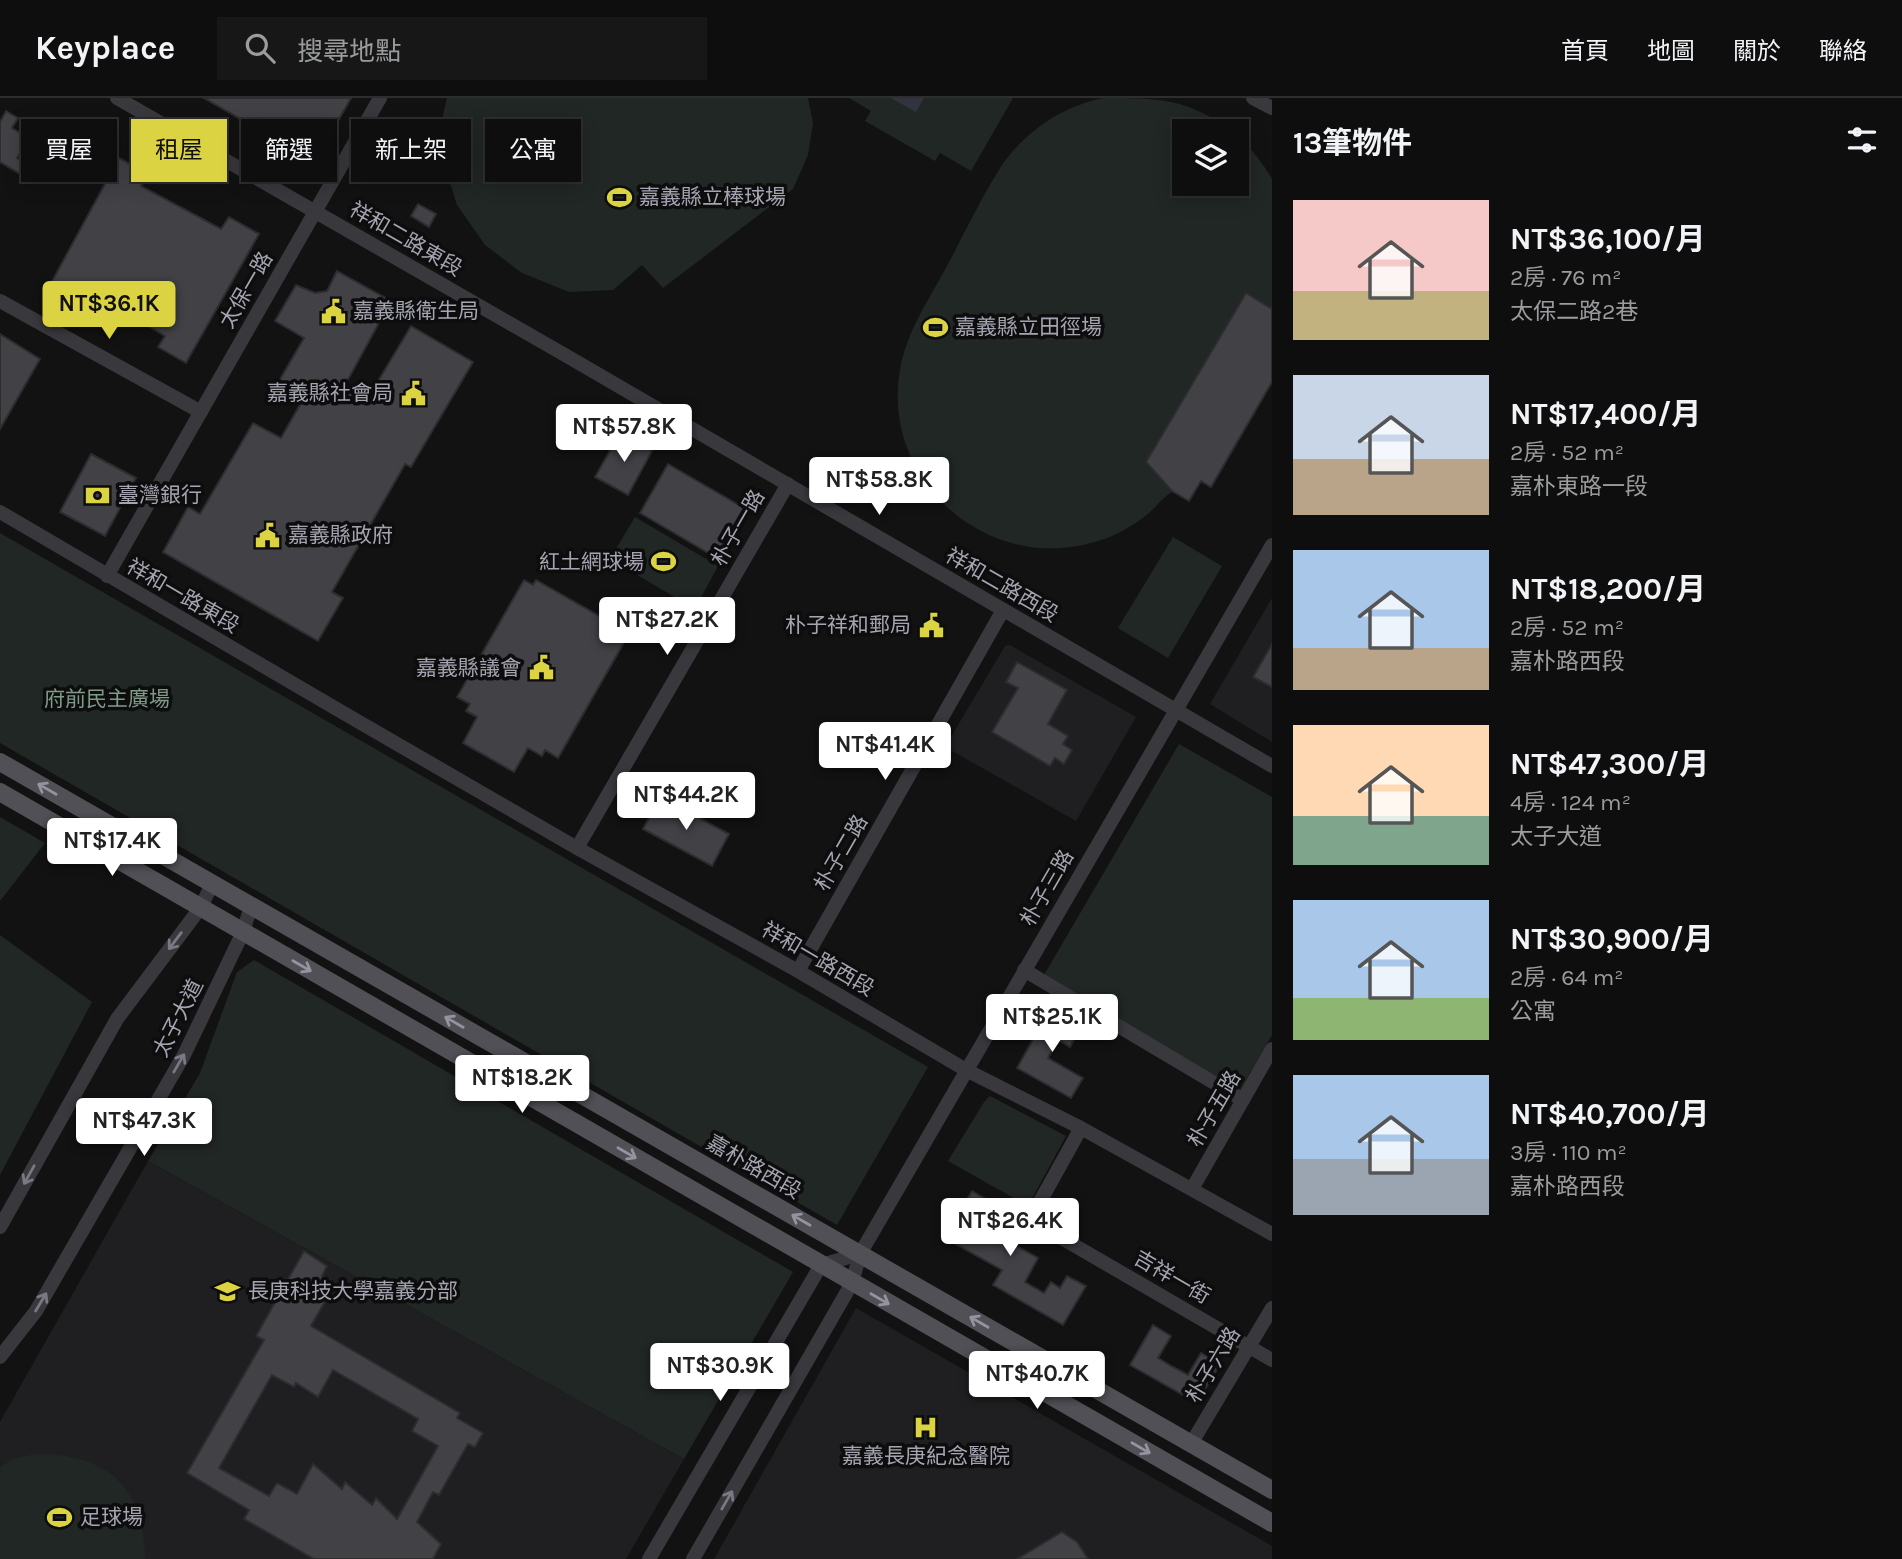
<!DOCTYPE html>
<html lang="zh-TW">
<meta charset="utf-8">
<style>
body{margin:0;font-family:Karla,"Noto Sans TC",sans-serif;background:#171717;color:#f1f3f6;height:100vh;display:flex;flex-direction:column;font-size:26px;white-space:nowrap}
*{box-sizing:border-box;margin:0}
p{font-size:23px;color:#9b9c9e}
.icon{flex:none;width:38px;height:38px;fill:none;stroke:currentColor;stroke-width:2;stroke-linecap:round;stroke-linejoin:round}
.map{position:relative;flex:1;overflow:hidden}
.side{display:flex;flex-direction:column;background:#0e0e0e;width:630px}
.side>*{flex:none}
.hud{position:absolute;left:21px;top:21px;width:665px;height:63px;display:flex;gap:14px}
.buttons{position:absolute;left:1172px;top:21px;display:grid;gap:14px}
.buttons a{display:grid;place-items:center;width:77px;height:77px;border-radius:0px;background:#0e0e0e;box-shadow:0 4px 18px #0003,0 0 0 2px #2e2e2e;font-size:35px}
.price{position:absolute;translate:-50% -60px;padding:0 16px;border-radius:7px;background:#fff;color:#222;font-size:23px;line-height:46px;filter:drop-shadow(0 2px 4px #0008)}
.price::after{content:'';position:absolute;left:50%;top:42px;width:21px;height:16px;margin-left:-10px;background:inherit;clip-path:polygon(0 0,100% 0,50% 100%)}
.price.selected{background:#dcd342;color:#111}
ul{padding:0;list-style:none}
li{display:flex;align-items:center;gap:21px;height:175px;padding:0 21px}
li span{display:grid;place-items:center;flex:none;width:196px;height:140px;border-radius:0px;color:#555}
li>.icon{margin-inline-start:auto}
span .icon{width:84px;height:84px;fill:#fffc;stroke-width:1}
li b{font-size:30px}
h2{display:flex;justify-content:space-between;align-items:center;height:84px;padding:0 21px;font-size:30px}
.pill{padding:0 24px;border-radius:0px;background:#0e0e0e;box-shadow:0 4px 18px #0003,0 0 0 2px #2e2e2e;font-size:24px;line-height:63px}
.pill.selected{background:#dcd342;color:#111}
header{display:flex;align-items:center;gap:42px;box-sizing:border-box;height:98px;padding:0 35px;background:#0e0e0e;border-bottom:2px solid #2e2e2e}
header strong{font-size:33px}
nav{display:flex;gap:38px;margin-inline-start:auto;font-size:24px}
.search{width:490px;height:63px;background:#171717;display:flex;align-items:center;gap:18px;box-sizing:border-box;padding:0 24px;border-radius:0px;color:#9b9c9e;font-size:26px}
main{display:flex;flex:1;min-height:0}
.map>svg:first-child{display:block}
</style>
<header>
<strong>Keyplace</strong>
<div class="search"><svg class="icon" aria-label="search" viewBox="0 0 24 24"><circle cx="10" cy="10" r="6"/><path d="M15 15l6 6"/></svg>搜尋地點</div>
<nav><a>首頁</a><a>地圖</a><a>關於</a><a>聯絡</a></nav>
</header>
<main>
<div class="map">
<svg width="1272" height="1461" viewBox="0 0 1272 1461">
<rect width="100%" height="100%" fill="#121213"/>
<g fill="#1f1e20">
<path d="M1272 500V644L1210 606Z"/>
<path d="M1010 547 1136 619 1076 723 945 649 1005 548Z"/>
<path d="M148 1063 684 1361 626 1461H0V1324Z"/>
<path d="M856 1210 1272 1448V1461H714Z"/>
</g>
<g fill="#212724">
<path d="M447 0H808L813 25 808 57 793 91 663 190 642 167 613 192 569 194 522 175 485 147 457 107 445 69 443 17Z"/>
<path d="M849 0H1013L971 73 940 55 935 63 865 23 871 13Z"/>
<path d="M1103 0C1160 0 1185 0 1233 33H1185V86H1237V37C1251 50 1263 65 1272 81V284L1211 389 1201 384 1189 403 1172 394C1163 399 1157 408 1149 415 1131 430 1110 441 1087 446 983 472 881 380 900 272 906 234 930 200 948 166 966 132 983 96 1004 64 1029 31 1062 9 1103 0Z"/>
<path d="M635 419 718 468 695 511 610 461Z"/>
<path d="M0 435 928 969 837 1127 0 645Z"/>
<path d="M1173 439 1222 468 1168 560 1118 530Z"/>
<path d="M1179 646 1272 699V937L1240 992 1044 877Z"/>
<path d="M0 719 45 745 0 803Z"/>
<path d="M0 837 92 904 0 1077Z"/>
<path d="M254 862 793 1174 684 1361 148 1063 200 975 237 874Z"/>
<path d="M990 998 1066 1038 1028 1108 948 1063 984 1004Z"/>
<path d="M37 1356C108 1356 144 1389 145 1461H0V1370C9 1360 24 1358 37 1356Z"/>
</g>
<path fill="#31343e" d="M891 0H924L916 14Z"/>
<g fill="#424146" stroke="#2d2c2f" stroke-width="2" fill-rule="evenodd">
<path d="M204 0H351L315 64Z"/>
<path d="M6 13 18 20 12 30 29 40 17 60 34 71 29 81 0 64V24Z"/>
<path d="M119 60 149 76 141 88 221 131 229 119 259 136 186 265 158 249 165 238 85 191 78 204 49 189Z"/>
<path d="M418 106 436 116 429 129 411 118Z"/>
<path d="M337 173 391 203 345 287 368 300 411 228 473 264 411 369 405 366 332 494 343 500 318 543 163 454 188 409 200 416 253 325 281 340 301 305 275 290 304 240 275 223 296 187 315 195 327 193Z"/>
<path d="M1246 195 1272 211V284L1211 389 1201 383 1189 403 1172 393 1146 364Z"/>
<path d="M0 236 40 261 0 331Z"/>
<path d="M620 335 652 353 628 397 595 379Z"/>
<path d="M91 356 136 380 105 438 60 414Z"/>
<path d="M668 366 744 410 715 459 640 415Z"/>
<path d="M524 482 533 487 536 482 615 527 612 533 626 541 558 660 545 652 542 658 528 650 514 674 463 645 477 619 466 613 470 606 457 599Z"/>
<path d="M1272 546V589L1253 579Z"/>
<path d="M1017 564 1067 592 1048 626 1068 638 1063 646 1072 652 1064 666 1055 660 1050 668 992 634 1018 590 1006 584Z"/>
<path d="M660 699 729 736 712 768 643 731Z"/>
<path d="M1050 911 1081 929 1070 949 1058 942 1048 960 1083 980 1071 1000 1017 970Z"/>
<path d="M972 1093 1017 1119 1004 1141 1038 1160 1025 1184 1044 1195 1051 1184 1060 1190 1067 1178 1086 1188 1063 1227 993 1187 1002 1172 945 1140Z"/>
<path d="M304 1153 327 1168 322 1178 335 1186 311 1228 460 1315 457 1320 483 1335 475 1349 468 1346 439 1397 433 1394 417 1424 441 1446 433 1461H314L244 1421 249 1412 187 1375 264 1242 256 1238ZM333 1272 418 1321 412 1333 438 1348 397 1421 376 1400 372 1407 345 1384 342 1391 313 1366 297 1396 277 1385 269 1398 219 1370 272 1277 294 1289 296 1285 318 1299Z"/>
<path d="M1153 1227 1171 1238 1158 1260 1173 1269 1188 1277 1201 1255 1220 1266 1197 1305 1130 1267Z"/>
<path d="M1062 1434 1077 1444 1088 1461H1017Z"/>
</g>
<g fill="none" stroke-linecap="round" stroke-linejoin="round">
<g stroke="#39383d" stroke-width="14">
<path d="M117 0 565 257 1272 668"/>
<path d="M1253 0 1272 10"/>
<path d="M0 203 201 314"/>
<path d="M0 414 347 617 577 750 798 873 966 972 1081 1030 1272 1136"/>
<path d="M107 478 380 0"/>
<path d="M577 750 788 386"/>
<path d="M1024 872 1243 1002"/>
<path d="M798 873 1003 512"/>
<path d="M1081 1030 1032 1118 1034 1124 1272 1262"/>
<path d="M1192 1091 1272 951"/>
<path d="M0 1129 117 921 201 809 212 786"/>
<path d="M0 1259 36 1213 184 957 243 834 251 808"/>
<path d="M1191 1346 1272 1210"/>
<path d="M649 1461 821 1167 860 1156"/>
<path d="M693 1461 852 1185 860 1156 1272 447"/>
</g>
<g stroke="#505056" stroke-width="18">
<path d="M0 664 1272 1392"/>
<path d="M0 694 1272 1425"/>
</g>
</g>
<defs><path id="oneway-shaft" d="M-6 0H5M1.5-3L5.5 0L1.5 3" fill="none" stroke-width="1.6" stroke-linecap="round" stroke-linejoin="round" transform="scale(1.75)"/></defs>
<g stroke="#9494a0">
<use href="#oneway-shaft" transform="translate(47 691) rotate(-150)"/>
<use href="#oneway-shaft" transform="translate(302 868) rotate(30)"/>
<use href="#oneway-shaft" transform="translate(454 924) rotate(-150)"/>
<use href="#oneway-shaft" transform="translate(627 1055) rotate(30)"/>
<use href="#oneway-shaft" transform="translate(801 1122) rotate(-150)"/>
<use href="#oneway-shaft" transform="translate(880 1201) rotate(30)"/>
<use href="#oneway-shaft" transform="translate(979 1224) rotate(-150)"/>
<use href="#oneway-shaft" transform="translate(1141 1350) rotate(30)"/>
</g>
<g stroke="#7a7983">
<use href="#oneway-shaft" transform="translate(175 843) rotate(127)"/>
<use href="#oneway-shaft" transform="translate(179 965) rotate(-60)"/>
<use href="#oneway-shaft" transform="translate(29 1077) rotate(119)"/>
<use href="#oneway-shaft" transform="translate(41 1204) rotate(-59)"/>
<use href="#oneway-shaft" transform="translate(727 1402) rotate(-60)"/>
</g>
<defs>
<symbol id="stadium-bare" viewBox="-9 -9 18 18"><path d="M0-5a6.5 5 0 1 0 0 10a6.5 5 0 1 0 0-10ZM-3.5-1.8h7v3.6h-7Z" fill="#dcd342" stroke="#0d0d0e" stroke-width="2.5" paint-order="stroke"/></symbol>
<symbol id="civic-bare" viewBox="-9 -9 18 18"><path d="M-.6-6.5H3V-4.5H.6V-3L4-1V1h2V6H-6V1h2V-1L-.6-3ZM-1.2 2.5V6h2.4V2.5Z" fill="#dcd342" stroke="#0d0d0e" stroke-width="2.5" paint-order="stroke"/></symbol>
<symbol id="bank-bare" viewBox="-9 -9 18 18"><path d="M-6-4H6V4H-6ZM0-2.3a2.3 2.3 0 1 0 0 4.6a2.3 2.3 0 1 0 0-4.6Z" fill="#dcd342" stroke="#0d0d0e" stroke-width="2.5" paint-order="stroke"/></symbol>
<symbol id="university-bare" viewBox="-9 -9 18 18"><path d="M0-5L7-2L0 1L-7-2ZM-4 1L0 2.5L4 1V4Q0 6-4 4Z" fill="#dcd342" stroke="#0d0d0e" stroke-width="2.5" paint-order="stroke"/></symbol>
<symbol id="hospital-bare" viewBox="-9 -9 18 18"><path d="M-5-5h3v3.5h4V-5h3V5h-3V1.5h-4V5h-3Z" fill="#dcd342" stroke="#0d0d0e" stroke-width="2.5" paint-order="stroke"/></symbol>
</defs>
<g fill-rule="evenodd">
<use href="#stadium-bare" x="602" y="82" width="35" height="35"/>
<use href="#civic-bare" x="316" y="196" width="35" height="35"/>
<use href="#stadium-bare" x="918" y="212" width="35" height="35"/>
<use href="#civic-bare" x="396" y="278" width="35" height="35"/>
<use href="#bank-bare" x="80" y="380" width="35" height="35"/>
<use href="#civic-bare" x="250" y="420" width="35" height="35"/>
<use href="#stadium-bare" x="646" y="446" width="35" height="35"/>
<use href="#civic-bare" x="914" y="510" width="35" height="35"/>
<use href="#civic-bare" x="524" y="552" width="35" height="35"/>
<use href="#university-bare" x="210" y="1176" width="35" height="35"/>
<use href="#hospital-bare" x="908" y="1312" width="35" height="35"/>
<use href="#stadium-bare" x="42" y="1402" width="35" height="35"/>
</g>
<g text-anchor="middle" stroke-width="7" stroke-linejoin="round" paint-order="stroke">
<g font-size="21" fill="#a5a5b2" stroke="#0d0d0e" text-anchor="start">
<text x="639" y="106">嘉義縣立棒球場</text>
<text x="353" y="220">嘉義縣衛生局</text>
<text x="955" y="236">嘉義縣立田徑場</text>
<text x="393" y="302" text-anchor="end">嘉義縣社會局</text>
<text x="118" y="404">臺灣銀行</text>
<text x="288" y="444">嘉義縣政府</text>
<text x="644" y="471" text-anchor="end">紅土網球場</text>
<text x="911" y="534" text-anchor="end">朴子祥和郵局</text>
<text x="521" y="577" text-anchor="end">嘉義縣議會</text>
<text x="248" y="1200">長庚科技大學嘉義分部</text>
<text x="926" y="1365" text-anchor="middle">嘉義長庚紀念醫院</text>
<text x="80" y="1426">足球場</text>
</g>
<g font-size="21" fill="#a5a5b2" stroke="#0d0d0e">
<text transform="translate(406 141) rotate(30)" y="7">祥和二路東段</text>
<text transform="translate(246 192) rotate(-60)" y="7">太保一路</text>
<text transform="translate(738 430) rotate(-60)" y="7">朴子一路</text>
<text transform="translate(1002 487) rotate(30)" y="7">祥和二路西段</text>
<text transform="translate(183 498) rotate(30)" y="7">祥和一路東段</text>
<text transform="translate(841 755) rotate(-60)" y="7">朴子二路</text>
<text transform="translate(1047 790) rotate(-60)" y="7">朴子三路</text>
<text transform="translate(818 861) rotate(30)" y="7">祥和一路西段</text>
<text transform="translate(178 920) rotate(-63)" y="7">太子大道</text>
<text transform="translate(1214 1011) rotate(-60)" y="7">朴子五路</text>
<text transform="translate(754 1069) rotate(30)" y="7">嘉朴路西段</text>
<text transform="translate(1172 1179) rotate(30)" y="7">吉祥一街</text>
<text transform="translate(1213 1267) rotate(-59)" y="7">朴子六路</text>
</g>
<g font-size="21" fill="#7e9b88" stroke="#0d0d0e">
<text x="107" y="608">府前民主廣場</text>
</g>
</g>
</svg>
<div class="buttons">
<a><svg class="icon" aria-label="layers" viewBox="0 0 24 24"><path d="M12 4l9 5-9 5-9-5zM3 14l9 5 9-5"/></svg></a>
</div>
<b class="price selected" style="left:109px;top:243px">NT$36.1K</b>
<b class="price" style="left:624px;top:366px">NT$57.8K</b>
<b class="price" style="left:879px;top:419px">NT$58.8K</b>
<b class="price" style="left:667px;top:559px">NT$27.2K</b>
<b class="price" style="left:885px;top:684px">NT$41.4K</b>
<b class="price" style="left:686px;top:734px">NT$44.2K</b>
<b class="price" style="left:112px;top:780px">NT$17.4K</b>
<b class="price" style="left:1052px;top:956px">NT$25.1K</b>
<b class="price" style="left:522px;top:1017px">NT$18.2K</b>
<b class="price" style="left:144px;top:1060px">NT$47.3K</b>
<b class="price" style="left:1010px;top:1160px">NT$26.4K</b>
<b class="price" style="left:720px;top:1305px">NT$30.9K</b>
<b class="price" style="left:1037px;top:1313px">NT$40.7K</b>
<div class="hud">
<a class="pill">買屋</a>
<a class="pill selected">租屋</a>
<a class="pill">篩選</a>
<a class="pill">新上架</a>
<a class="pill">公寓</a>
</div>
</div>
<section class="side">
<h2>13筆物件<svg class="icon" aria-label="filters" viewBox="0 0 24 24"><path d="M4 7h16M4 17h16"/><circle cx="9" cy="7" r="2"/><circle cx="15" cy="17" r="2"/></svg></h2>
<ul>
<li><span style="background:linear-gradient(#f6c9c9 65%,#c2b280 0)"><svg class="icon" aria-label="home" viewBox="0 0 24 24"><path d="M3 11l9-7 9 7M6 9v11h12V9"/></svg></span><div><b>NT$36,100/月</b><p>2房 · 76 m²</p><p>太保二路2巷</p></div></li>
<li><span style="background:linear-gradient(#c9d6e8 60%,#b9a48a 0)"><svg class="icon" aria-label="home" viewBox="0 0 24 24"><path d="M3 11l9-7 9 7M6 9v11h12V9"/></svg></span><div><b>NT$17,400/月</b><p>2房 · 52 m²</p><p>嘉朴東路一段</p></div></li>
<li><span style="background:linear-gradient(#a9c7e8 70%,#b9a48a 0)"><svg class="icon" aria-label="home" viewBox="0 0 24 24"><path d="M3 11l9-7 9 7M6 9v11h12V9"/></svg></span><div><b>NT$18,200/月</b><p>2房 · 52 m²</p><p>嘉朴路西段</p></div></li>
<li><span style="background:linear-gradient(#ffd9b3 65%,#7fa58c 0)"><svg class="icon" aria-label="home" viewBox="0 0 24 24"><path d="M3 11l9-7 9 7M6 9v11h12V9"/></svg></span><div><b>NT$47,300/月</b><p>4房 · 124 m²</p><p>太子大道</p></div></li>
<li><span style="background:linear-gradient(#a9c7e8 70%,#8fb573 0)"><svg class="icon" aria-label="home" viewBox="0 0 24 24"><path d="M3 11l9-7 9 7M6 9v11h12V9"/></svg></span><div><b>NT$30,900/月</b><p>2房 · 64 m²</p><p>公寓</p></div></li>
<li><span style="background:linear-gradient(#a9c7e8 60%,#9aa5b1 0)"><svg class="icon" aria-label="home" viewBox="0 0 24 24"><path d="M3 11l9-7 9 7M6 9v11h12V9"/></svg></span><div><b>NT$40,700/月</b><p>3房 · 110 m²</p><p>嘉朴路西段</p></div></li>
</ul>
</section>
</main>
